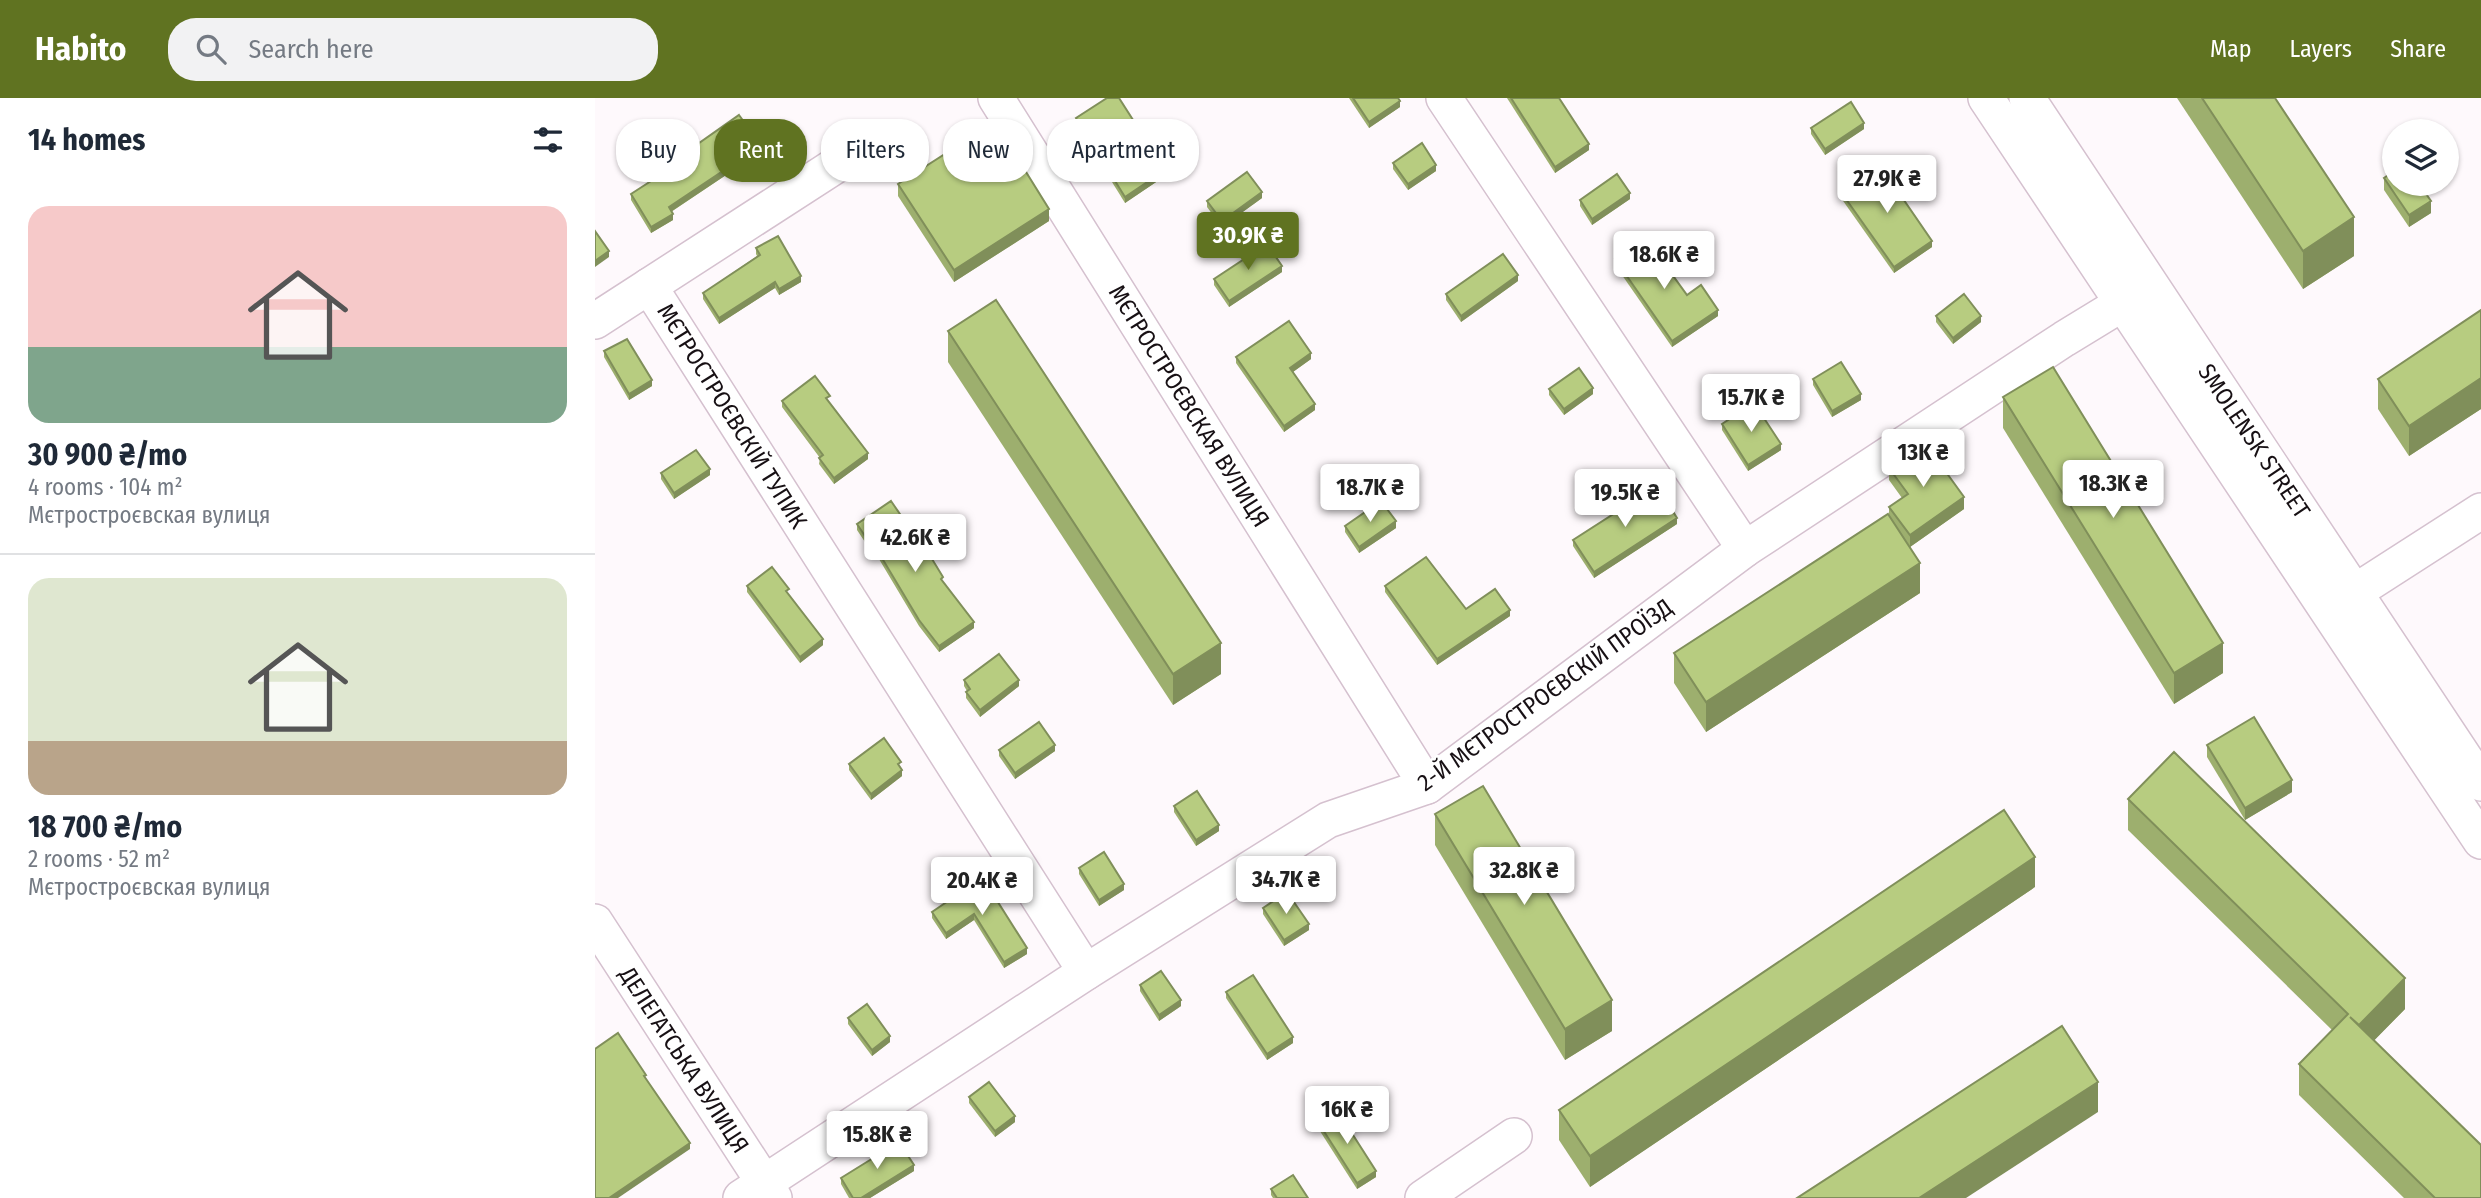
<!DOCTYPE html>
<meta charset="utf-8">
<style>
body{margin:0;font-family:"Fira Sans Condensed",sans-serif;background:#f2f2f3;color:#1f2937;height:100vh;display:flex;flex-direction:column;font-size:26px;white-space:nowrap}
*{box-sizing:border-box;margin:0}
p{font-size:23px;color:#747a83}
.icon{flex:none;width:38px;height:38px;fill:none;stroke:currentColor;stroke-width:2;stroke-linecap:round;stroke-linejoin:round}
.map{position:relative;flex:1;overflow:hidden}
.panel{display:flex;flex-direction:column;background:#fff;width:595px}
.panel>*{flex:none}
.guide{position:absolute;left:21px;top:21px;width:665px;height:63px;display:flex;gap:14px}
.controls{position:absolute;left:1787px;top:21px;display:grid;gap:14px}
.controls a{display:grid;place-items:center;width:77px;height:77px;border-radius:50%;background:#fff;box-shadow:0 2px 5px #0004;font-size:35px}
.price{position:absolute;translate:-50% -60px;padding:0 16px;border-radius:7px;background:#fff;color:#222;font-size:23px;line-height:46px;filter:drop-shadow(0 2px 4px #0008)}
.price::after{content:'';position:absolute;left:50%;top:42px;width:21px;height:16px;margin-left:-10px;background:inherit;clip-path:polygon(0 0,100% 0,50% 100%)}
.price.current{background:#607321;color:#fff}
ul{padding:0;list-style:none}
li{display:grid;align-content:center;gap:14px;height:371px;padding:0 28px}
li+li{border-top:2px solid #e0e1e3}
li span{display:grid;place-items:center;height:217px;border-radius:21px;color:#555}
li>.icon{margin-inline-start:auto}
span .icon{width:126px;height:126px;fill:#fffc;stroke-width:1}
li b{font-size:30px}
h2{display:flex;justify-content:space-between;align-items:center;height:84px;padding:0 28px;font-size:30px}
.tag{padding:0 24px;border-radius:28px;background:#fff;box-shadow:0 2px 5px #0004;font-size:24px;line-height:63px}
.tag.current{background:#607321;color:#fff}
header{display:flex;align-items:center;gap:42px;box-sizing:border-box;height:98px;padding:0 35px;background:#607321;color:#fff}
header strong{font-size:33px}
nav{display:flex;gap:38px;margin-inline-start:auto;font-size:24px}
.search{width:490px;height:63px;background:#f2f2f3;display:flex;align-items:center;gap:18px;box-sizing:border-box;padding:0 24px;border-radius:28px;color:#747a83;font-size:26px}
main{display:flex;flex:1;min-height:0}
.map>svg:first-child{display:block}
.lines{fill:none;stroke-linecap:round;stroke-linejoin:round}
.minor-casing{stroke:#d5c1cf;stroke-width:38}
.minor{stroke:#fff;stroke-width:35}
.wall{fill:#9daf6e}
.shaded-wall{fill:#808f5a}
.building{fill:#b7cc80;stroke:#808f5a;stroke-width:2}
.labels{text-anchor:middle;stroke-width:5;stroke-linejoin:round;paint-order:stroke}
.street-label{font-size:24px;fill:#171014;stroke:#fff}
</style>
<header>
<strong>Habito</strong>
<div class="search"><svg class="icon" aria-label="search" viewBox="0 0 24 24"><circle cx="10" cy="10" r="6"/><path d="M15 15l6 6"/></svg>Search here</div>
<nav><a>Map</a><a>Layers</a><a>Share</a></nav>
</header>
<main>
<section class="panel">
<h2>14 homes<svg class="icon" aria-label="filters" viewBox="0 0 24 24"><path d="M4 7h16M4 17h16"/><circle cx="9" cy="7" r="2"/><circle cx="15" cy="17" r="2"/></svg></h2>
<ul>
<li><span style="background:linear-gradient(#f6c9c9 65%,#7fa58c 0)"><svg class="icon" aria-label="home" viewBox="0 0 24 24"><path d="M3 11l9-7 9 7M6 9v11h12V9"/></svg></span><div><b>30 900 ₴/mo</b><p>4 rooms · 104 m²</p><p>Мєтростроєвская вулиця</p></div></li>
<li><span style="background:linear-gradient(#dfe7d0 75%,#b9a48a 0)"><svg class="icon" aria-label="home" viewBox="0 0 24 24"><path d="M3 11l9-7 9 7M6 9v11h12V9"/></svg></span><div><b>18 700 ₴/mo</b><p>2 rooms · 52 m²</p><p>Мєтростроєвская вулиця</p></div></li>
</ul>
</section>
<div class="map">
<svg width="1886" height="1100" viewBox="0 0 1886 1100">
<rect width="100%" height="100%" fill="#fef9fc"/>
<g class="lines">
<defs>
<g id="minor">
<path d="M401,0L832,688"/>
<path d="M849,0L1150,451"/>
<path d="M1391,0L1886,743"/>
<path d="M1432,0L1886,685"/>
<path d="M54,188L491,874"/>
<path d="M0,223L249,62"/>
<path d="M1760,494L1886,413"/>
<path d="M0,824L179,1100"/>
<path d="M146,1100L491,874L733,722L832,688L1150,451L1469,241L1528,205"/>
<path d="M828,1100L919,1038"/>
</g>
</defs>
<use href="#minor" class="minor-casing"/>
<use href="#minor" class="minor"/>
</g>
<g class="wall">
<path d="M754,0H803L805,9L774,30Z"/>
<path d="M912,0H964L994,52L960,75Z"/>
<path d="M1582,0H1680L1759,158L1708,191Z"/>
<path d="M481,20L570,78L530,105L481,26Z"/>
<path d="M1216,30L1269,31L1230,57L1216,36Z"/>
<path d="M90,55L170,59L147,75L143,69L76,114L78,122L56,135L36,102V96L91,61Z"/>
<path d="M798,65L841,73L813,92L798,71Z"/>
<path d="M1789,80L1836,115L1814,129L1789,92Z"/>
<path d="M303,86L454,123L359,184L303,98Z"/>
<path d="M1246,94L1305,96L1337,149L1299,175L1246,100Z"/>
<path d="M667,100L627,129L612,109V103Z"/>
<path d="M1035,101L997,127L985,108V102Z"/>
<path d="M161,150L206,184L184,197L180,190L124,226L108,201V195L162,158L161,156Z"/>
<path d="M1020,161L1092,197L1123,218L1077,249L1020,167Z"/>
<path d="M687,174L634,209L619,187V181Z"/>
<path d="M923,183L866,224L851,202V196Z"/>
<path d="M1886,212V311L1814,358L1783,311V281Z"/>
<path d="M1341,218L1386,224L1358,246L1341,224Z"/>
<path d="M353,233L626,576L578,607L353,264Z"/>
<path d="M9,253L57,288L34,302L9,259Z"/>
<path d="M641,259L716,261L698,274L720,312L689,334L641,265Z"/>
<path d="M1218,281L1266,302L1237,319L1218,287Z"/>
<path d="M954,291L998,296L969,317L954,297Z"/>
<path d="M1408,299L1628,575L1579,606L1408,330Z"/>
<path d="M187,303L235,304H234L273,361L239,386L224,366L225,360L187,309Z"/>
<path d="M1127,326L1186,352L1153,373L1127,332Z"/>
<path d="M1294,370L1369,411L1315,449L1325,495L1111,634L1079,585V555L1294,418V409L1307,400L1294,382Z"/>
<path d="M66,375L115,377L79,401L66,381Z"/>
<path d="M262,426L348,484L379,530L344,554L324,528L278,451L276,453L262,432Z"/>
<path d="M1082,426L999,480L978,448V442Z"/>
<path d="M750,428L801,430L764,455L750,434Z"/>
<path d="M152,488L194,497L228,547L205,565L152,494Z"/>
<path d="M790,488L871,511L915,518L842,567L790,494Z"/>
<path d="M369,582L424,588L385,619L371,600V594L372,593L369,588Z"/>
<path d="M1612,647L1697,694L1650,722L1612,659Z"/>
<path d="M404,652L460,653L420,681L404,658Z"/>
<path d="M254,666L306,670L307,678L276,702L254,672Z"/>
<path d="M1533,701L1810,911L1779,942L1886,1100H1809L1704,997V966L1737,932L1533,732Z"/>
<path d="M579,708L624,733L601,748L579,714Z"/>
<path d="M840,716L1017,933L970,962L840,747Z"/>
<path d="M484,770L529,792L504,808L484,776Z"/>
<path d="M1440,789L995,1089L964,1042V1012Z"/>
<path d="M404,805L432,856L409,870L379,822L351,841L337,820V814Z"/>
<path d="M668,810L714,832L689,848L668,816Z"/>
<path d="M545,887L586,908L564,923L545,893Z"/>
<path d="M631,894L698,945L672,962L631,900Z"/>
<path d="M253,920L295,944L277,958L253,926Z"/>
<path d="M374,999L420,1024L400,1039L374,1005Z"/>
<path d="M723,1024L781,1079L762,1091L723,1030Z"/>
<path d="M319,1073L275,1100H254L246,1086V1080Z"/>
<path d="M676,1091L713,1100H678L676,1097Z"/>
</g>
<g class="shaded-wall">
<path d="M805,3V9L774,30V24Z"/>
<path d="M1269,25V31L1230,57V51Z"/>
<path d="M994,46V52L960,75V69Z"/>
<path d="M170,53V59L147,75V69Z"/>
<path d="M143,63V69L74,115V109Z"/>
<path d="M841,67V73L813,92V86Z"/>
<path d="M570,72V78L530,105V99Z"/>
<path d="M667,94V100L627,129V123Z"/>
<path d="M1035,95V101L997,127V121Z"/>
<path d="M1836,103V115L1814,129V117Z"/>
<path d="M454,111V123L359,184V172Z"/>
<path d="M78,116V122L56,135V129Z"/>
<path d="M1759,119V158L1708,191V153Z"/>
<path d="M1337,143V149L1299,175V169Z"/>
<path d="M14,153V159L0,169V163Z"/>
<path d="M687,168V174L634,209V203Z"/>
<path d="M923,177V183L866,224V218Z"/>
<path d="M206,178V184L184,197V191Z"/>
<path d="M180,184V190L124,226V220Z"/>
<path d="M1123,212V218L1077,249V243Z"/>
<path d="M1386,218V224L1358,246V240Z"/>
<path d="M716,255V261L695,276V270Z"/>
<path d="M1886,280V311L1814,358V328Z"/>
<path d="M57,282V288L34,302V296Z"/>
<path d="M998,290V296L969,317V311Z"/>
<path d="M1266,296V302L1237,319V313Z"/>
<path d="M720,306V312L689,334V328Z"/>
<path d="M1186,346V352L1153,373V367Z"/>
<path d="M273,355V361L239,386V380Z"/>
<path d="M115,371V377L79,401V395Z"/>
<path d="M1369,399V411L1315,449V437Z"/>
<path d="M1082,420V426L999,480V474Z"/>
<path d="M801,423V430L764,455V449Z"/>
<path d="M1325,465V495L1111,634V604Z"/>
<path d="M915,512V518L842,567V561Z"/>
<path d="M379,524V530L344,554V548Z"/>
<path d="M228,541V547L205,565V559Z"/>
<path d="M626,545V576L578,607V576Z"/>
<path d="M1628,545V575L1579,606V575Z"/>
<path d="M424,582V588L385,619V612Z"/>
<path d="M460,647V653L420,681V675Z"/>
<path d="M307,672V678L276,702V696Z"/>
<path d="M1697,682V694L1650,722V710Z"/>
<path d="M624,727V733L601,748V742Z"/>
<path d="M1440,759V789L995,1089V1058Z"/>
<path d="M529,786V792L504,808V802Z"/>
<path d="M379,816V822L351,841V835Z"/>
<path d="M714,826V832L689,848V842Z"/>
<path d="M432,850V856L409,870V864Z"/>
<path d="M1810,880V911L1764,958V927Z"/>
<path d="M586,902V908L564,923V917Z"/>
<path d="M1017,902V933L970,962V931Z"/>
<path d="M295,938V944L277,958V952Z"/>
<path d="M698,939V945L672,962V956Z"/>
<path d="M1503,984V1014L1371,1100H1324Z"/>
<path d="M420,1018V1024L400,1039V1033Z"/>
<path d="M95,1045V1051L23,1100H14Z"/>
<path d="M319,1067V1073L275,1100H266Z"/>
<path d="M781,1073V1079L762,1091V1085Z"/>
</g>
<g class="building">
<path d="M512,0H524L570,72L530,99L481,20Z"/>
<path d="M758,0H803L805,3L774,24Z"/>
<path d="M916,0H964L994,46L960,69Z"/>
<path d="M1607,0H1680L1759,119L1708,153Z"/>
<path d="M1256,4L1269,25L1230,51L1216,30Z"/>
<path d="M144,17L170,53L147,69L143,63L74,109L78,116L56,129L36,96L93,59L90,55Z"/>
<path d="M400,24L454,111L359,172L303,86Z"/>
<path d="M827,45L841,67L813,86L798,65Z"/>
<path d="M1289,65L1305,90L1302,92L1337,143L1299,169L1246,94Z"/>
<path d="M1799,73V86H1824L1836,103L1814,117L1789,80Z"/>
<path d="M652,74L667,94L627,123L612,103Z"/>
<path d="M1022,76L1035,95L997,121L985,102Z"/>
<path d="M0,133L14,153L0,163Z"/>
<path d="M183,138L206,178L184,191L180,184L124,220L108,195L165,157L161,150Z"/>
<path d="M1050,139L1092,197L1106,187L1123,212L1077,243L1020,161Z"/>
<path d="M672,146L687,168L634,203L619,181Z"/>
<path d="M908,156L923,177L866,218L851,196Z"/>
<path d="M1369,196L1386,218L1358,240L1341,218Z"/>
<path d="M401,202L626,545L578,576L353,233Z"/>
<path d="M1886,212V280L1814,328L1783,281Z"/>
<path d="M694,223L716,255L695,270L720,306L689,328L641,259Z"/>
<path d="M32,241L57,282L34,296L9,253Z"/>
<path d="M1246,264L1266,296L1237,313L1218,281Z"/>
<path d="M1458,269L1628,545L1579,575L1408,299Z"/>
<path d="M984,270L998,290L969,311L954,291Z"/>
<path d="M220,278L235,298L231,300L273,355L239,380L224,360L228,357L187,303Z"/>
<path d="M1159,305L1186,346L1153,367L1127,326Z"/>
<path d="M1330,345L1369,399L1315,437L1294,409L1313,396L1294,370Z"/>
<path d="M101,352L115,371L79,395L66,375Z"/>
<path d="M1062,388L1082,420L999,474L978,442Z"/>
<path d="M296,403L333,457L334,456L348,479L346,481L379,524L344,548L324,522L278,445L276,447L262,426Z"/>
<path d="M786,403L801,423L764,449L750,428Z"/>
<path d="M1293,416L1325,465L1111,604L1079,555Z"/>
<path d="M831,459L871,511L900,491L915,512L842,561L790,488Z"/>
<path d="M177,469L194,491L191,493L228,541L205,559L152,488Z"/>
<path d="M404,556L424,582L385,612L371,594L375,591L369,582Z"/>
<path d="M1659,619L1697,682L1650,710L1612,647Z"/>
<path d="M444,624L460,647L420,675L404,652Z"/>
<path d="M289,640L306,664L303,666L307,672L276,696L254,666Z"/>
<path d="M1579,654L1810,880L1764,927L1755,919L1886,1047V1100H1840L1704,966L1753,916L1533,701Z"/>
<path d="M888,688L1017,902L970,931L840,716Z"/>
<path d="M602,693L624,727L601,742L579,708Z"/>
<path d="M1409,712L1440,759L995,1058L964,1012Z"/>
<path d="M509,754L529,786L504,802L484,770Z"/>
<path d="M390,778L404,799L401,801L432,850L409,864L379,816L351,835L337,814Z"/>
<path d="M692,794L714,826L689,842L668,810Z"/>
<path d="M566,873L586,902L564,917L545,887Z"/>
<path d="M658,877L698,939L672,956L631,894Z"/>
<path d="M272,906L295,938L277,952L253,920Z"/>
<path d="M1467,928L1503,984L1324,1100H1202Z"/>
<path d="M23,935L51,977L49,978L95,1045L14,1100H0V951Z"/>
<path d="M394,984L420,1018L400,1033L374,999Z"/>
<path d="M742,1012L781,1073L762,1085L723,1024Z"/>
<path d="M304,1044L319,1067L266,1100H258L246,1080Z"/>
<path d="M698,1077L713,1100H682L676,1091Z"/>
</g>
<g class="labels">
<g class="street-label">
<text transform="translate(594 308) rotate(58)" y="8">МЄТРОСТРОЄВСКАЯ ВУЛИЦЯ</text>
<text transform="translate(137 318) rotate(58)" y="8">МЄТРОСТРОЄВСКІЙ ТУПИК</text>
<text transform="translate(1659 343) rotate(56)" y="8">SMOLENSK STREET</text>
<text transform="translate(950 597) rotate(-36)" y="8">2-Й МЄТРОСТРОЄВСКІЙ ПРОЇЗД</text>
<text transform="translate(89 962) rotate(57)" y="8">ДЕЛЕГАТСЬКА ВУЛИЦЯ</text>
</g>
</g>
</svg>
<div class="controls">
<a><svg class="icon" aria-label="layers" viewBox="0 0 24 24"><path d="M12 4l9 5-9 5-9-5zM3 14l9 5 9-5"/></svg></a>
</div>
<b class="price" style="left:1292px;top:117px">27.9K ₴</b>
<b class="price current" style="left:653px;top:174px">30.9K ₴</b>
<b class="price" style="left:1069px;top:193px">18.6K ₴</b>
<b class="price" style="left:1156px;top:336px">15.7K ₴</b>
<b class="price" style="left:1328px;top:391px">13K ₴</b>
<b class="price" style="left:1518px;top:422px">18.3K ₴</b>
<b class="price" style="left:775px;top:426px">18.7K ₴</b>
<b class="price" style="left:1030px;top:431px">19.5K ₴</b>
<b class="price" style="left:320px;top:476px">42.6K ₴</b>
<b class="price" style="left:929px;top:809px">32.8K ₴</b>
<b class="price" style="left:691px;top:818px">34.7K ₴</b>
<b class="price" style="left:387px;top:819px">20.4K ₴</b>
<b class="price" style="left:752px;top:1048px">16K ₴</b>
<b class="price" style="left:282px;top:1073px">15.8K ₴</b>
<div class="guide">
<a class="tag">Buy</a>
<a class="tag current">Rent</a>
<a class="tag">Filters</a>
<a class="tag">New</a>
<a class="tag">Apartment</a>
</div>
</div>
</main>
